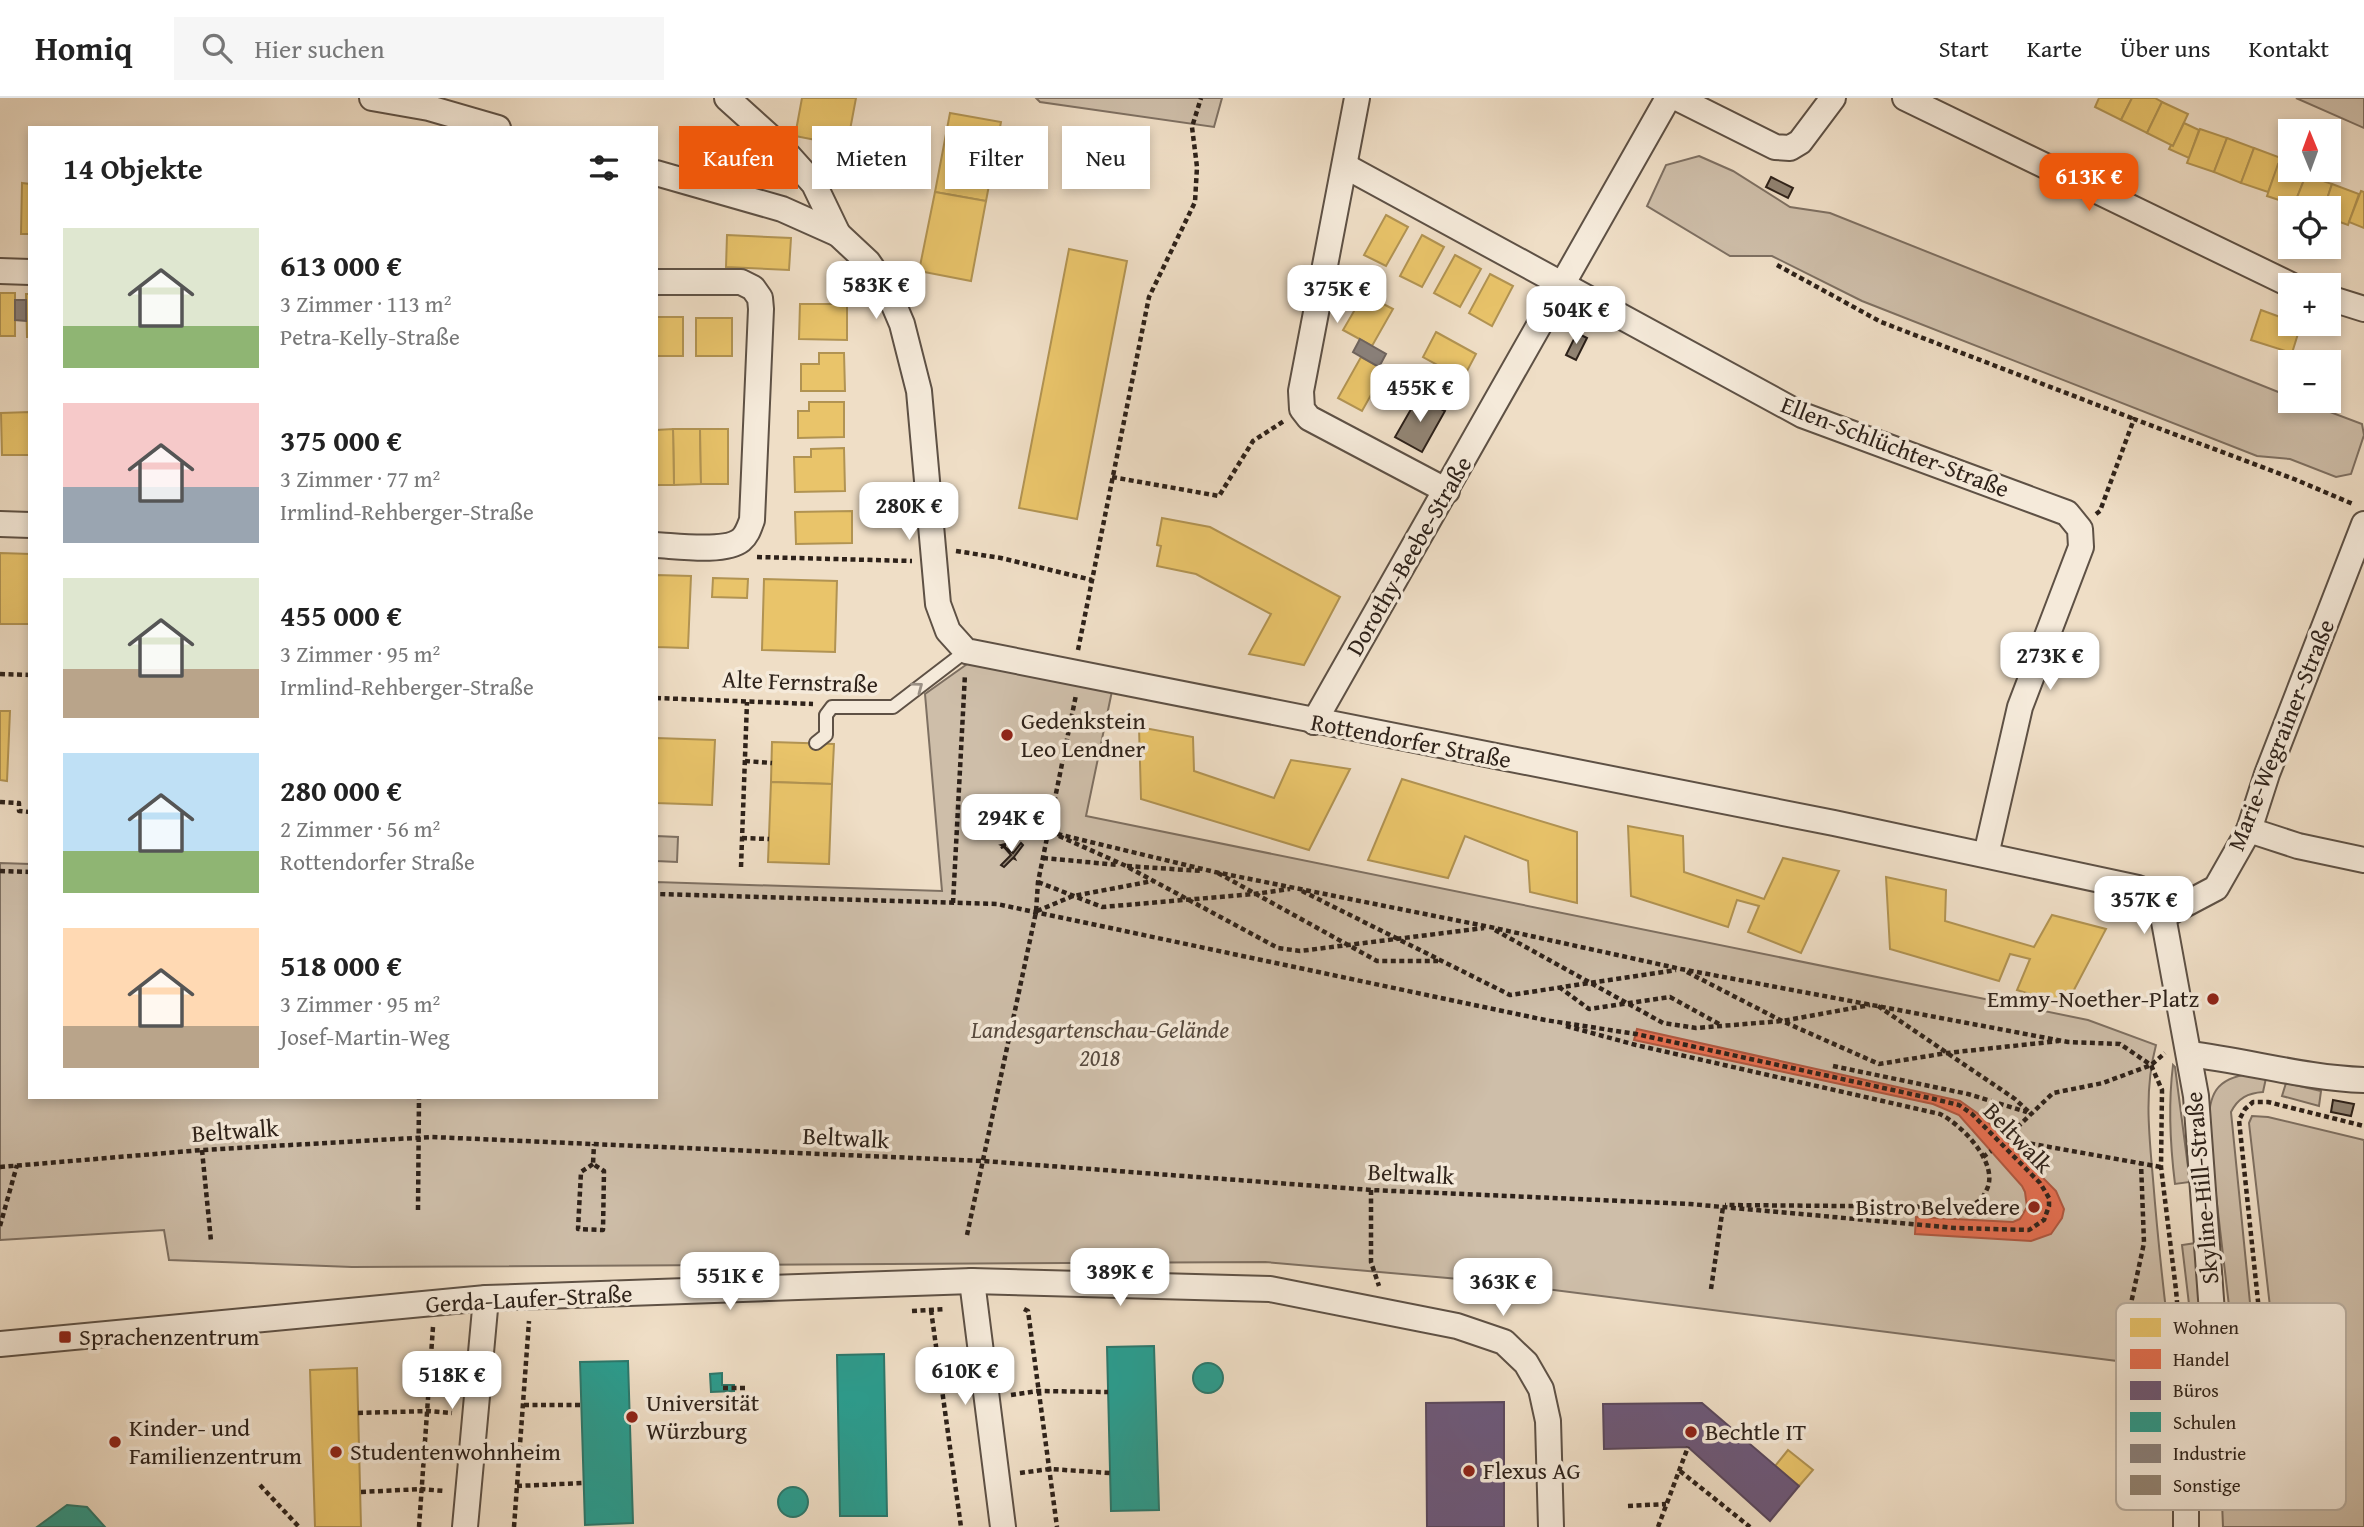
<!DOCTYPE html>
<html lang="de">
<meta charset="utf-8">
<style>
body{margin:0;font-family:"Gentium Book Plus",serif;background:#f6f6f6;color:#222;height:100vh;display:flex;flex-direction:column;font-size:26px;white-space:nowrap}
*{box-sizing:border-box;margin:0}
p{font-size:23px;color:#767676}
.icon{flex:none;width:38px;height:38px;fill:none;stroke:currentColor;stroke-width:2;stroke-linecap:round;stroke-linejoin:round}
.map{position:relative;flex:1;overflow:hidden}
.side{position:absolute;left:28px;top:28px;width:630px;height:973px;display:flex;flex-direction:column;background:#fff;border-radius:0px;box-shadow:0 4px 10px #0003}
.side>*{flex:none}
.guide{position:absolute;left:679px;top:28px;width:665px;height:63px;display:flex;gap:14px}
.needle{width:46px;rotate:359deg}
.fabs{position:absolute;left:2278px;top:21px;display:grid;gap:14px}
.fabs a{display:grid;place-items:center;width:63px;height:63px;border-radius:0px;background:#fff;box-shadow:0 4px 10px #0003;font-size:35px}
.price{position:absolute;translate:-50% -60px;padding:0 16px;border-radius:14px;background:#fff;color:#222;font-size:23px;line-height:46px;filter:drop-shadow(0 2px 4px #0008)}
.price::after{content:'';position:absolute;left:50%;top:42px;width:21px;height:16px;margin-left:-10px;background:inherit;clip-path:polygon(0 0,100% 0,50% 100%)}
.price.active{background:#ea580c;color:#fff}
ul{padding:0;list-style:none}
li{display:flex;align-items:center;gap:21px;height:175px;padding:0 35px}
li span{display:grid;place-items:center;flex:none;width:196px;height:140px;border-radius:0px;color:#555}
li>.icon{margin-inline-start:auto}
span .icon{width:84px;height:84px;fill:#fffc;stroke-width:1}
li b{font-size:30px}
h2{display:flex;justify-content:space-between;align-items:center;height:84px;padding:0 35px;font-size:30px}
.chip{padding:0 24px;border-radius:0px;background:#fff;box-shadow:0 4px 10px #0003;font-size:24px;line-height:63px}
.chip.active{background:#ea580c;color:#fff}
header{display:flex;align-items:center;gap:42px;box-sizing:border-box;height:98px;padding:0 35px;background:#fff;border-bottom:2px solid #e0e0e0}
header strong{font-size:33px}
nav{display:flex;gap:38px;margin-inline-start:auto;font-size:24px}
.search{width:490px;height:63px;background:#f6f6f6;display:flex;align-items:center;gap:18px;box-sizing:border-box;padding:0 24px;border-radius:0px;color:#767676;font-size:26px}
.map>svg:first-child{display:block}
.green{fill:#cebea9;stroke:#7e7062;stroke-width:2}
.homes{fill:#e9c46a;stroke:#b19352;stroke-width:2}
.shops{fill:#e76f51;stroke:#b05840;stroke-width:2}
.offices{fill:#6d597a;stroke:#5a485d;stroke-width:2}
.schools{fill:#2a9d8f;stroke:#2b786c;stroke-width:2}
.industry{fill:#8a817c;stroke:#6e645f;stroke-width:2}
.building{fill:#928473;stroke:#2e221a;stroke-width:2}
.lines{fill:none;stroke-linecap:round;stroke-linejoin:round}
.service-casing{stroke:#5e5145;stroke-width:16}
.minor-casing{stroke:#5e5145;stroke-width:28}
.path{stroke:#2e221a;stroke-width:4.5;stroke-dasharray:5 3.5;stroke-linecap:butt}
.service{stroke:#f5eada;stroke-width:12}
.minor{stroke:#f5eada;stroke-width:24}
.oneway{stroke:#9b9084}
.poi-dot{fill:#8f2418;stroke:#f5eada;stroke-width:2.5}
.labels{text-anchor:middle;stroke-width:7;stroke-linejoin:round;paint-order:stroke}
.street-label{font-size:24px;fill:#2e221a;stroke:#f5eada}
.poi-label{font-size:24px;fill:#2e221a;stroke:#f5eada;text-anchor:start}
.park-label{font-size:24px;font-style:italic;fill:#56493e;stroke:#f5eada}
.key{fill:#f5eada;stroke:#b9aea0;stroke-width:2}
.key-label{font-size:19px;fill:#2e221a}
</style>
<header>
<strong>Homiq</strong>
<div class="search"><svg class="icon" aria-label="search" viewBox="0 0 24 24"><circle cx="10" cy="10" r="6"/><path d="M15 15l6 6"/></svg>Hier suchen</div>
<nav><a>Start</a><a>Karte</a><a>Über uns</a><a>Kontakt</a></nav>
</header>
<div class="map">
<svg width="2364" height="1429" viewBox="0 0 2364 1429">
<rect width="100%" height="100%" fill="#efdec6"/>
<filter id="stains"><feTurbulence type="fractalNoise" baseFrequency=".00286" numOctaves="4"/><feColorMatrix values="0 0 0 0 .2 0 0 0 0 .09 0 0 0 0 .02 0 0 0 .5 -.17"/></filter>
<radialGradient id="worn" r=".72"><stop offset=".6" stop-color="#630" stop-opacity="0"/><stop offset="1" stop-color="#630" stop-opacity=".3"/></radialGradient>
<g class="green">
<path d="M1036,0H1222L1214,29L1040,4Z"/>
<path d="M2296,0H2364V30Z"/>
<path d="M1699,58L1733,73L1790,109L1830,115L2291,299V303H2301L2362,326L2364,337L2351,376L2336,379L2290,361L2257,358L1862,203L1772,158H1730L1647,108L1666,67Z"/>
<path d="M970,564L1112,593L1086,718L2088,922L2156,947C2144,992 2149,1036 2153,1081C2158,1145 2165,1207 2173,1270L1482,1183L1265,1164L352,1169L169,1162L164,1132L0,1142V765L30,766V999H656V784L942,793L925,596Z"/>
<path d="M656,738L678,739L677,764L656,763Z"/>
<path d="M2173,967L2175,969L2190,1084L2175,1086C2170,1046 2168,1007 2173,967Z"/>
<path d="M2250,976L2266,980L2263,994C2248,995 2238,1000 2231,1014L2253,1235L2246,1271L2242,1281L2232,1278L2233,1242L2208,1029C2209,997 2215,980 2250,976Z"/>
<path d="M2286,985L2321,993L2319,1008L2282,998Z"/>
<path d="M2252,1018L2268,1019L2364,1042V1429H2223L2221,1378L2263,1281L2273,1235L2249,1025Z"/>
<path d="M2196,1145L2204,1245L2200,1263L2195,1257L2182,1147Z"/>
</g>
<g class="homes">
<path d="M802,0H856L847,48L795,38Z"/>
<path d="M2099,0H2132L2121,22L2095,9Z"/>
<path d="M2132,0H2155L2162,4L2147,35L2121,22Z"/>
<path d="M2162,4L2188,16L2173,48L2147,35Z"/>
<path d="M950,15L1001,24L986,103L935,94Z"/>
<path d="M2184,25L2199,32L2189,60L2169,51L2171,47L2173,48Z"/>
<path d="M2200,31L2227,40L2214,74L2187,65Z"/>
<path d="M2227,40L2254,50L2241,85L2214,74Z"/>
<path d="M2254,50L2281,60L2268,94L2241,85Z"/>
<path d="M2278,66L2306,77L2294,107L2267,98Z"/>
<path d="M2306,77L2332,86L2324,110H2302L2294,107Z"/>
<path d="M22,85L30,86V136H21Z"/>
<path d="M2332,86L2359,96L2348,127L2329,120V110H2324Z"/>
<path d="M2361,93L2364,94V130L2349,124Z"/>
<path d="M935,94L986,103L971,183L919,173Z"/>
<path d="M1386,117L1408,129L1386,168L1364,157Z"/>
<path d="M727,137L791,140L789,172L726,169Z"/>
<path d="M1422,137L1444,149L1422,189L1400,178Z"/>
<path d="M1069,151L1127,163L1077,421L1019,410Z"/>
<path d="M1455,157L1481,171L1460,209L1434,195Z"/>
<path d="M1490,176L1513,188L1492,228L1469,215Z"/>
<rect x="0" y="195" width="15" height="43"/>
<path d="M26,196H30V239H27Z"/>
<path d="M1364,196L1393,211L1372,248L1343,232Z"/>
<path d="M800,206H847V242L799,241Z"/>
<path d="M2261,212L2291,223V226H2301L2292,255L2251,242Z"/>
<rect x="656" y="219" width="27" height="39"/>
<rect x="696" y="220" width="36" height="38"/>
<path d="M1436,234L1476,256L1456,294L1432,281L1439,268L1423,259Z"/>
<path d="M819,255H844L845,293H801V266H819Z"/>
<path d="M1361,259L1385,272L1362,313L1338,300Z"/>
<path d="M809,304H844V339L798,340V313H809Z"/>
<path d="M30,314V357H2L1,315Z"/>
<path d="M673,331H700L701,386L674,387Z"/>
<path d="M673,331L674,387H656V332Z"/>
<path d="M700,331H728V386H701Z"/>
<path d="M844,350L845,393L795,394L794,359H811V351Z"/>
<path d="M852,413V445L796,446L795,414Z"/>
<path d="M1162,420L1210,429L1340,499L1304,567L1249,556L1271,516L1196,476L1157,468L1161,448L1157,447Z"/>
<path d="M0,455L30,456V526H0Z"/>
<path d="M656,477L691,478L688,550L656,549Z"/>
<path d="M713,480L748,481L747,500L712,499Z"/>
<path d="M764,481L837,483L835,554L762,552Z"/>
<path d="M0,613H10L7,683L0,682Z"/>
<path d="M1139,629L1193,639L1194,673L1274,700L1291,662L1350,671L1309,752L1141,701Z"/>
<path d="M656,640L715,642L712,707L656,705Z"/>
<path d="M772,644L834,646L832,686L771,684Z"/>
<path d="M1402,681L1577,734V805L1530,794L1528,763L1465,738L1448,780L1368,762Z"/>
<path d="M771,684L832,686L829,766L768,764Z"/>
<path d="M1628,728L1683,738L1684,774L1764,801L1783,760L1839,773L1801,855L1748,834L1759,808L1737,802L1728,829L1631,798Z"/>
<path d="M1886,779L1946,792L1945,823L2034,849L2052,817L2106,831L2066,907L2017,892L2030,861L2010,856L1999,883L1890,851Z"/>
<path d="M357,1270L361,1429H315L310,1272Z"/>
<path d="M1788,1352L1813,1372L1799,1388L1775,1368Z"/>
</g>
<path class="shops" d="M1637,931L1960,1003L1984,1020L2056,1093L2064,1111L2062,1120L2051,1136L2031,1143L1915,1136L1916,1119L2013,1124L2020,1121L2027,1109L2025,1094L2022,1088L1959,1017L1933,1006L1634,942Z"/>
<g class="offices">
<path d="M1504,1304V1429H1427L1426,1305Z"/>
<path d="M1702,1305L1799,1388L1770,1423L1688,1349L1604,1351L1603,1306Z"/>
</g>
<g class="schools">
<path d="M1154,1248L1159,1412L1111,1413L1107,1249Z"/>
<path d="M884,1256L887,1418H840L837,1257Z"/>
<path d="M628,1263L633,1425L585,1427L580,1264Z"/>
<circle cx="1208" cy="1280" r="15"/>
<path d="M722,1275V1287H734V1293L711,1294L710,1276Z"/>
<circle cx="793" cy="1404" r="15"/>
<path d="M67,1407L87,1409L105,1429H37Z"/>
</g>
<g class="industry">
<path d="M15,202H26V223L15,222Z"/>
<path d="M1360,241L1386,256L1379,269L1353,254Z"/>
</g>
<g class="building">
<path d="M1771,79L1793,90L1788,100L1766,89Z"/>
<path d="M1577,235L1587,240L1576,262L1566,257Z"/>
<path d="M1418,299L1445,313L1422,354L1395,339Z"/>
<path d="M1021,745L1023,747L1014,759L1015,761L1013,760L1004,769L1001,767L1011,757L1004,749L1001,750L1003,748L1001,747L1005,746V749L1013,755Z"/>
<path d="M2333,1002L2354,1006L2351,1018L2331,1014Z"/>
</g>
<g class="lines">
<defs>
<path id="service" d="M816,645L826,637V617L832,609H893L966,553"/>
<g id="minor">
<path d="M372,0L429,10L498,30"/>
<path d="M727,0L779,47L814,86L838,136"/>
<path d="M1357,0L1301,293L1302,311L1309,320L1447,393"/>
<path d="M1677,0L1775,49L1790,50L1800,44L1833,0"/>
<path d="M1905,0L2291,187"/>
<path d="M1345,68L1802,317L2067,415L2080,431L2081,449L2020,609L1986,757"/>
<path d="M656,75L782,111L838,136L868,164L888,193L902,226L919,293L938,506L948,533L966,553L1834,725L2138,790L2163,818L2196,998L2215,1255L2210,1302L2186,1381V1429"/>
<path d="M0,173L30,174"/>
<path d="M656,184H741L753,190L760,200L761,211L752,422C749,430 747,437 741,442C725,455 677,448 656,447"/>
<path d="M2329,200L2364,211"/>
<path d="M0,426L30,427"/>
<path d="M1314,624L1668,0"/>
<path d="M2249,732L2298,748L2364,762"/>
<path d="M2163,818L2216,790L2249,732L2267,676L2364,426"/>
<path d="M2189,956C2248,963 2305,980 2364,982"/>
<path d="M972,1183L1003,1429"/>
<path d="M0,1246L486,1200L972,1183L1270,1191L1457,1228L1504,1244L1526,1265L1541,1291L1548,1323L1551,1429"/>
<path d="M465,1429L486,1200"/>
</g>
</defs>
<use href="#service" class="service-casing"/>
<use href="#minor" class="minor-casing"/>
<g class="path">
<path d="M1777,167L1881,224L2134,321"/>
<path d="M1112,379L1219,398L1253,343L1284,323"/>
<path d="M2096,416L2100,413L2134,321L2294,381L2353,406"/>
<path d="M956,453L1001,460L1092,482"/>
<path d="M757,459L912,463"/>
<path d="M1078,552L1149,199L1195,104L1197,69L1192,29L1201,0"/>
<path d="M0,576L30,577"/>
<path d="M656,600L813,606"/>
<path d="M745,663L772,665"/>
<path d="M0,704L19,705V713L30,714"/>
<path d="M1049,734L1215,774L1490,829L1681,871L2068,944L2120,946L2151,967L2162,992L2161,1069L2176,1192L2182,1261L2189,1269"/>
<path d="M1059,738L1124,767L1278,850L1300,853L1484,830"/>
<path d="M742,740L769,741"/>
<path d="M1043,760L1119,767"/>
<path d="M1127,768L1202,773"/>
<path d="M741,769L747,604"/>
<path d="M0,773L30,774"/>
<path d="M1218,775L1377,863H1438"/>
<path d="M1038,784L1102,809L1254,796L1290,791"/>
<path d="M1302,793L1510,897L1676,872"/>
<path d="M953,805L965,576"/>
<path d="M1037,813L1073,798L1153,783"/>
<path d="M1495,832L1663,925L1696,930L1782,923L1870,907"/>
<path d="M1687,874L1782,923L1879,966L1947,955L2059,943"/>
<path d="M1559,889L1589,911L1670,899L1721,927"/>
<path d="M1878,908L2015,1001L2031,1016"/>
<path d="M1566,928L1636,947L1940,1016C1962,1027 1999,1065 1987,1091C1981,1104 1975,1107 1962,1109L1725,1107"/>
<path d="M1833,968L1968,996L2027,1014"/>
<path d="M2005,1041L2053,995L2103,985L2151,967L2165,955"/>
<path d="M2005,1041L2161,1069"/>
<path d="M202,1052L211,1143"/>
<path d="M1983,1059L1991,1053"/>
<path d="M593,1066L581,1074L578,1131L603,1132L604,1073L593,1066L594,1046"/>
<path d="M0,1069L202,1052L432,1039L983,1063L1371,1092L1690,1106L1955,1130L2029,1132L2044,1122L2049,1108V1100L2040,1085L1972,1016L1959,1007L1934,1001L1636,936L1545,922L997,806L656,796"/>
<path d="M1371,1092V1164L1379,1188"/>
<path d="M418,1112L419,999"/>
<path d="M0,1128L17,1067"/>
<path d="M967,1137L1036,814L1038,784L1076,597"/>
<path d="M1711,1191L1723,1109"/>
<path d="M1024,1211L1028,1213L1057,1429"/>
<path d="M931,1212L961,1429"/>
<path d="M912,1213L945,1211"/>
<path d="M2121,1252L2144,1145L2141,1065"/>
<path d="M723,1290H748"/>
<path d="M1011,1297L1038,1293L1108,1294"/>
<path d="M524,1307H581"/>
<path d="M358,1315L428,1313L452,1315"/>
<path d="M2231,1328C2244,1296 2257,1266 2261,1232L2239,1022L2245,1011L2253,1004H2268L2364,1028"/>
<path d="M1680,1373L1750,1429"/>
<path d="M1020,1375L1050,1371L1110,1375"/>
<path d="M260,1387L299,1429"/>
<path d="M517,1388L584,1385"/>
<path d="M361,1394L421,1391L444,1393"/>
<path d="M1628,1408L1666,1406"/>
<path d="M419,1429L433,1229"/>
<path d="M514,1429L529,1223"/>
<path d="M1658,1429L1688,1349"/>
</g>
<use href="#service" class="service"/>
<use href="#minor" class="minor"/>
</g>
<defs><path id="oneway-chevron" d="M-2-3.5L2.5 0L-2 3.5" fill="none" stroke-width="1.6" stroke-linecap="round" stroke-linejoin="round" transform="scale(1.75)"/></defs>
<use class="oneway" href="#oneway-chevron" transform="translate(918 589) rotate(-37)"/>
<g class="poi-dot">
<circle cx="1007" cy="637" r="7"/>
<circle cx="2213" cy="901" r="7"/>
<circle cx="2034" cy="1109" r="7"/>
<rect x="58" y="1232" width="14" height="14" rx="3.5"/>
<circle cx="632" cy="1319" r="7"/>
<circle cx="1691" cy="1334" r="7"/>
<circle cx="115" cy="1344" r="7"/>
<circle cx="336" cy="1354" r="7"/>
<circle cx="1469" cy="1373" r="7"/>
</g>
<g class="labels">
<g class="street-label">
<text transform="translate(1895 349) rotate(21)" y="8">Ellen-Schlüchter-Straße</text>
<text transform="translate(1409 458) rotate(-60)" y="8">Dorothy-Beebe-Straße</text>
<text transform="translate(800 584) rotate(2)" y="8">Alte Fernstraße</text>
<text transform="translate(2281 637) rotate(-68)" y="8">Marie-Wegrainer-Straße</text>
<text transform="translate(1411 643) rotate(11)" y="8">Rottendorfer Straße</text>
<text transform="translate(235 1033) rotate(-4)" y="8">Beltwalk</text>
<text transform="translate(846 1040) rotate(3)" y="8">Beltwalk</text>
<text transform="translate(2018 1040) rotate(46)" y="8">Beltwalk</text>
<text transform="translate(1411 1076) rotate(3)" y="8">Beltwalk</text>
<text transform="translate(2202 1090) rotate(-95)" y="8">Skyline-Hill-Straße</text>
<text transform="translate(529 1201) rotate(-3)" y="8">Gerda-Laufer-Straße</text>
</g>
<g class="poi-label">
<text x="1021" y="631">Gedenkstein<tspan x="1021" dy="28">Leo Lendner</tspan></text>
<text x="2199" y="909" text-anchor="end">Emmy-Noether-Platz</text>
<text x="2020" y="1117" text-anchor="end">Bistro Belvedere</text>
<text x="79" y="1247">Sprachenzentrum</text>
<text x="646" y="1313">Universität<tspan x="646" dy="28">Würzburg</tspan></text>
<text x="129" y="1338">Kinder- und<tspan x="129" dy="28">Familienzentrum</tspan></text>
<text x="1705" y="1342">Bechtle IT</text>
<text x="350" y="1362">Studentenwohnheim</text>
<text x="1483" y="1381">Flexus AG</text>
</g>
<g class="park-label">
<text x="1100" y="940">Landesgartenschau-Gelände<tspan x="1100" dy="28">2018</tspan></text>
</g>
</g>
<rect x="2116" y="1205" width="230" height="207" rx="10" class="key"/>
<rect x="2130" y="1220" width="31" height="19" fill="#e9c46a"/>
<rect x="2130" y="1251" width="31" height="20" fill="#e76f51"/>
<rect x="2130" y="1283" width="31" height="19" fill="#6d597a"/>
<rect x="2130" y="1314" width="31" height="20" fill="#2a9d8f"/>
<rect x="2130" y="1346" width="31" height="19" fill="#8a817c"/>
<rect x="2130" y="1377" width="31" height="20" fill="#928473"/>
<g class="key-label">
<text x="2173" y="1236">Wohnen</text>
<text x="2173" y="1268">Handel</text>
<text x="2173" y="1299">Büros</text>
<text x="2173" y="1331">Schulen</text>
<text x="2173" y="1362">Industrie</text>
<text x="2173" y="1394">Sonstige</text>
</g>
<rect width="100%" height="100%" filter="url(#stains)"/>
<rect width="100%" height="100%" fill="url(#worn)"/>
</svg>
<div class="fabs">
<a><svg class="needle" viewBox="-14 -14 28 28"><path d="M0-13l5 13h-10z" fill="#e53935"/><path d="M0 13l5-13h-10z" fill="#767676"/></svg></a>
<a><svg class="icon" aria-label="locate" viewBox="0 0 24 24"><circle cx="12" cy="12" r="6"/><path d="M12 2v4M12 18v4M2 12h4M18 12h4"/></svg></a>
<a>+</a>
<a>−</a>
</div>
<b class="price active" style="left:2089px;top:115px">613K €</b>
<b class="price" style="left:876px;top:223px">583K €</b>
<b class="price" style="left:1337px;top:227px">375K €</b>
<b class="price" style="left:1576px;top:248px">504K €</b>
<b class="price" style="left:1420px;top:326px">455K €</b>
<b class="price" style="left:909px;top:444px">280K €</b>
<b class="price" style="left:2050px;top:594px">273K €</b>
<b class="price" style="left:1011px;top:756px">294K €</b>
<b class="price" style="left:2144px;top:838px">357K €</b>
<b class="price" style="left:1120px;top:1210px">389K €</b>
<b class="price" style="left:730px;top:1214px">551K €</b>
<b class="price" style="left:1503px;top:1220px">363K €</b>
<b class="price" style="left:965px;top:1309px">610K €</b>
<b class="price" style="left:452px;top:1313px">518K €</b>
<div class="guide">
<a class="chip active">Kaufen</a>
<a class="chip">Mieten</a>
<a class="chip">Filter</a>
<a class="chip">Neu</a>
</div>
<section class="side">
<h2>14 Objekte<svg class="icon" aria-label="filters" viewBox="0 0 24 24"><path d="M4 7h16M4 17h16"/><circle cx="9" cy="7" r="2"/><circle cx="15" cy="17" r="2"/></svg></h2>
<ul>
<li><span style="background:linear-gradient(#dfe7d0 70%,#8fb573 0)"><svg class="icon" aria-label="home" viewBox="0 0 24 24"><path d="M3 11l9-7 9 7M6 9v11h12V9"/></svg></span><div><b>613 000 €</b><p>3 Zimmer · 113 m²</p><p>Petra-Kelly-Straße</p></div></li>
<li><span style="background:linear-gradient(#f6c9c9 60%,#9aa5b1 0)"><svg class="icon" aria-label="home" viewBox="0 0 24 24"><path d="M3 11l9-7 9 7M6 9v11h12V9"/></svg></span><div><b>375 000 €</b><p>3 Zimmer · 77 m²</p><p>Irmlind-Rehberger-Straße</p></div></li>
<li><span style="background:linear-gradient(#dfe7d0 65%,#b9a48a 0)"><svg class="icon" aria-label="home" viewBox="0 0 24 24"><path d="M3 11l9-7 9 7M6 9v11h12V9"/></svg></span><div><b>455 000 €</b><p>3 Zimmer · 95 m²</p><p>Irmlind-Rehberger-Straße</p></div></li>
<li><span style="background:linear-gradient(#bfe0f5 70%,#8fb573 0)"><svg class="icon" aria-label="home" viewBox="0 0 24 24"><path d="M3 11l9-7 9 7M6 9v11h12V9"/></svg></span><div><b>280 000 €</b><p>2 Zimmer · 56 m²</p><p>Rottendorfer Straße</p></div></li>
<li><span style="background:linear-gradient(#ffd9b3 70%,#b9a48a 0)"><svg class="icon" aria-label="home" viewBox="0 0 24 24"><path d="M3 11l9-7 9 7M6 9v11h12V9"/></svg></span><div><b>518 000 €</b><p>3 Zimmer · 95 m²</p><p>Josef-Martin-Weg</p></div></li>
</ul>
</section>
</div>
